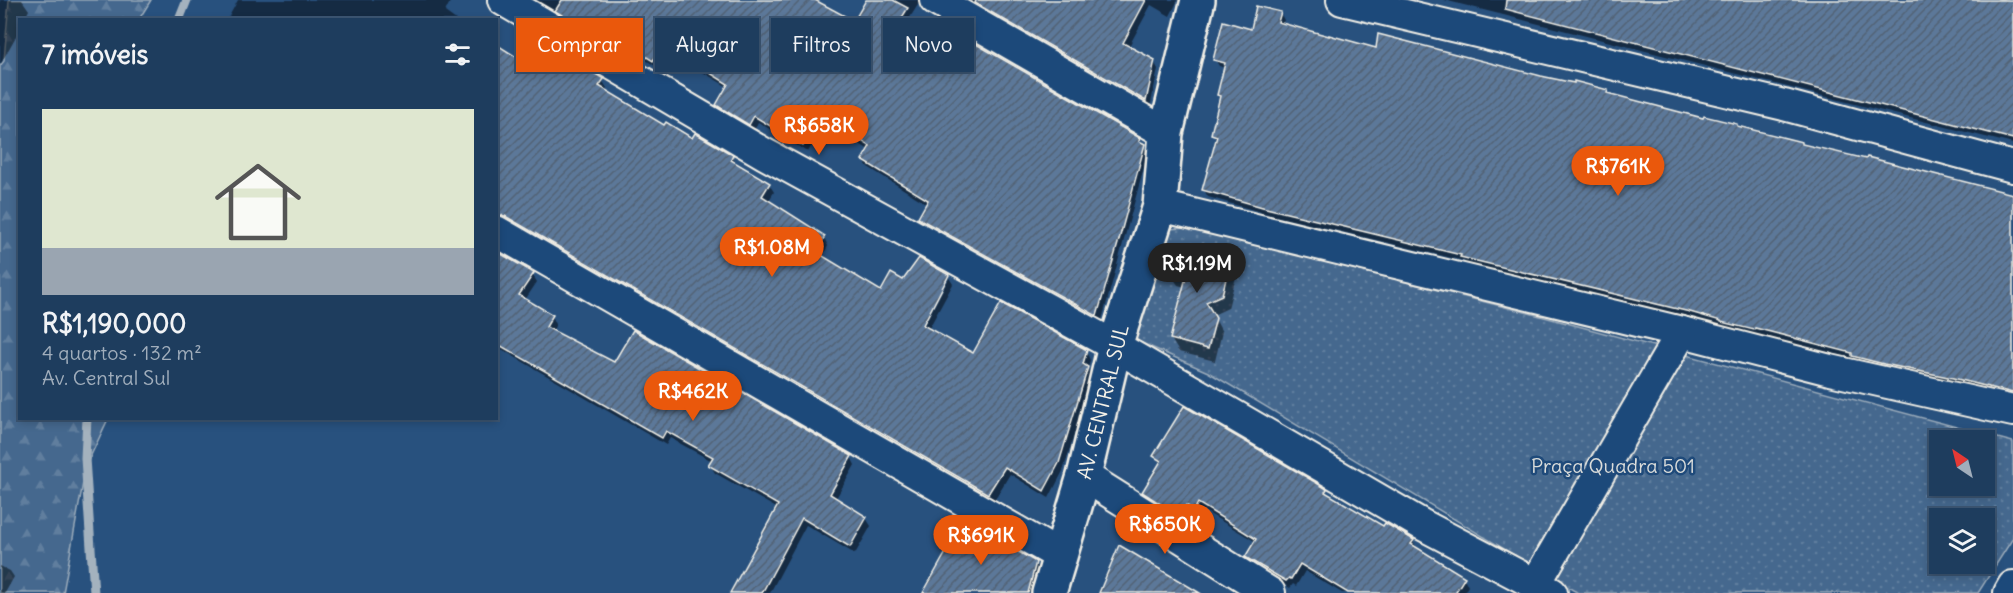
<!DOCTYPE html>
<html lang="pt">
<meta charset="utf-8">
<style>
body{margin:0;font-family:Delius,sans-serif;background:#2b4867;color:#f1f3f6;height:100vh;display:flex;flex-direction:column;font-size:22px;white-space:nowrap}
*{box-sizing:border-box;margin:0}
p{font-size:20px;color:#a1aebc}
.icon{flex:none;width:33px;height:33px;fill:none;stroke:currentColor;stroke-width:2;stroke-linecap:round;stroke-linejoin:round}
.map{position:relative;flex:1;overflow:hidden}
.side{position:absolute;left:18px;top:18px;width:480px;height:402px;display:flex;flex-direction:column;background:#1e3d5e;border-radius:0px;box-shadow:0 3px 9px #0003,0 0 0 2px #3c5673}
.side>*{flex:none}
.top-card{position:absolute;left:516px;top:18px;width:570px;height:54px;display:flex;gap:12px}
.needle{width:39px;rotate:325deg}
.fabs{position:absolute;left:1929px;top:430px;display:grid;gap:12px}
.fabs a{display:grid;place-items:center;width:66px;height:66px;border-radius:0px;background:#1e3d5e;box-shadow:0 3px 9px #0003,0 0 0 2px #3c5673;font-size:30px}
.price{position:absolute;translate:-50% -51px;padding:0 14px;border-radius:21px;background:#ea580c;color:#fff;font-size:20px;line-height:39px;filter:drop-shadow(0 2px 3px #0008)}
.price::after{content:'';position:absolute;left:50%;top:36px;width:18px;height:14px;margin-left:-9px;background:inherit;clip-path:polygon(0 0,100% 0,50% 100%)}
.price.on{background:#222;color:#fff}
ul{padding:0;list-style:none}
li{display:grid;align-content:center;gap:12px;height:318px;padding:0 24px}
li span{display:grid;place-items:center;height:186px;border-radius:0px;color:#555}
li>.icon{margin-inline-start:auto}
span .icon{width:108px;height:108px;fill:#fffc;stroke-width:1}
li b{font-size:26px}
h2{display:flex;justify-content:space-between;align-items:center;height:72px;padding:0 24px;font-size:26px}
.chip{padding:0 21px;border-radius:0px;background:#1e3d5e;box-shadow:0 3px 9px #0003,0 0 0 2px #3c5673;font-size:21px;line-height:54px}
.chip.on{background:#ea580c;color:#fff}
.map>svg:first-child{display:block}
.forest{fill:url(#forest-firs);stroke:#9cacbb;stroke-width:1.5}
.park{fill:url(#park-dots);stroke:#9cacbb;stroke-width:1.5;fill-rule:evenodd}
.shadow{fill:#0007;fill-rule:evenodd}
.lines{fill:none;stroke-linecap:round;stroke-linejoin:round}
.stream{stroke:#a4b2be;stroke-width:9}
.building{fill:url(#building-hatch);stroke:#f4f1e8;stroke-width:1.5}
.street-casing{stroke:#f4f1e8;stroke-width:34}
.secondary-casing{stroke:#f4f1e8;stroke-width:38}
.street{stroke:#1f4a7a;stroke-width:30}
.secondary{stroke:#1f4a7a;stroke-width:33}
.labels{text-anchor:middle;stroke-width:5;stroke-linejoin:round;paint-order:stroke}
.street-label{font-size:20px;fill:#f4f1e8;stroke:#1f4a7a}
.park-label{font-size:20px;fill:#dadcda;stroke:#1f4a7a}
</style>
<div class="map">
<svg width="2013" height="593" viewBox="0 0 2013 593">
<defs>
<pattern id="forest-firs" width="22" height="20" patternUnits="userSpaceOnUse" patternTransform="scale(1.5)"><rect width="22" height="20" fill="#45688e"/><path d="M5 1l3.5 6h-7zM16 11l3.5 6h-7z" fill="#607e9e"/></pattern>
<pattern id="park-dots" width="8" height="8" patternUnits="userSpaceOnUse" patternTransform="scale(1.5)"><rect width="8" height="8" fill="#45688e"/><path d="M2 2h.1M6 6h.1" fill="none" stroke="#607e9e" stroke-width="1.8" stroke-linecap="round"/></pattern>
<pattern id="building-hatch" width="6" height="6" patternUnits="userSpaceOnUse" patternTransform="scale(1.5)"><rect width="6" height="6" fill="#5b7899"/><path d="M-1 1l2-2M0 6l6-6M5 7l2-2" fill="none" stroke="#536274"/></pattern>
</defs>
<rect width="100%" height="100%" fill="#28517e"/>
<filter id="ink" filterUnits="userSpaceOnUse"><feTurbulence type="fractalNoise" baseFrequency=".0167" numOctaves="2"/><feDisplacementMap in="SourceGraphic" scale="12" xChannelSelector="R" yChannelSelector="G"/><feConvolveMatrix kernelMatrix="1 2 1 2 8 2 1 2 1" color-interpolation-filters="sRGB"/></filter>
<g filter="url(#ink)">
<path class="forest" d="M9,0H151L141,16V19L20,20V418L108,419L86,466L63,593H0V66L4,61Z"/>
<path class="park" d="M1190,228L1529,313L2013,442V538L1978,593H1578L1208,372L1135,340L1163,229ZM1940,441H1984V486H1940ZM1940,519H1984V564H1940Z"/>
<g class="shadow">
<path d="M0,0H22L29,10L24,20H20V29L0,65Z"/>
<path d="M238,0H449L450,2L445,12L456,20H227Z"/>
<path d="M530,0H812L855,23L868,0H921L904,27L947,54L1139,139L1148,153L1101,323L924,226L919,218L927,204L868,167L863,160L869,150L825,122L808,152L758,122L754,131L722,113L717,105L728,87L667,51L657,67L633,52L629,58Z"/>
<path d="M963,0H1178L1170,16L1151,5L1128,48L1154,62L1158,69L1150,108Z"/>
<path d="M1444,0H2013V144Z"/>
<path d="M1280,13L1284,20L1282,25L1377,50L1541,78L1607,91L1608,94L1802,145L2013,196V398L1857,362L1856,359L1758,335V336L1727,329L1695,318L1466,264L1464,261L1271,215L1208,197L1204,190L1217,141L1213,133L1221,100L1218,95L1225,68L1219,66L1215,59L1252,30Z"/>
<path d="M496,46L525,64L602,80L607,88L605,91L665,128L732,156L737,165L769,184L774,192L768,202L824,238L828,246L822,257L881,293L903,282L948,276L953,284L928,330L974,355L1086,351L1090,360L1088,369L1092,377L1063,471L1049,498L1010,474L993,502L496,223ZM946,278H949L920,332L918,330Z"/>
<path d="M496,253L532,274L537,282L525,300L552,316L556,324L552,332L615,364L851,457L855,465L835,500L866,518L871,526L855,554L806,525L770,593H732L778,509L715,473L710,465L712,461L670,438L666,445L496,346Z"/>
<path d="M1230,261L1237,273L1228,308L1213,315L1222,332L1215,361L1179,352L1171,339L1185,287L1178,285L1170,273Z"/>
<path d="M1185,408L1326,490L1329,496L1383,529L1413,541L1417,548L1464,578L1468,586L1464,593H1342L1305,571L1296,586L1293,584L1290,588L1251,564L1247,557L1256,542L1203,510L1199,516L1190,512L1184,522L1148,500L1144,492L1161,464L1155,456Z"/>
<path d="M1035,563L1039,570L1033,593H930Z"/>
<path d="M0,566L10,571L14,577L5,593H0Z"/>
</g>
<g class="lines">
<g class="stream">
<path d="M179,20L187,0"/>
<path d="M87,418L85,458L94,593"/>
</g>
</g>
<g class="building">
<path d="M562,0H815L854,21L866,0H893L908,8L899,22L947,51L957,33L1140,138L1139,141L1145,144L1119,240L1097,316L918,218L928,200L862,160L870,146L820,116L803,146L754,116L749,125L716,105L728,84L663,44L653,61L628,45L624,51L555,11Z"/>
<path d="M976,0H1146L1123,43L1155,60L1146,101L975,3Z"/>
<path d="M1506,0H2013V139L1505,9Z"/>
<path d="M1256,6L1281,12L1278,22L1329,36V35L1376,48L1378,34L1541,76L1574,83V81L1608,90L1607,93L1703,118L1704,116L1737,124V126L1802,142V144L1866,159L1867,157L2013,194V393L1953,378L1884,364L1852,356V353L1755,328L1754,330L1721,322V321L1690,312L1460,257L1461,255L1266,208L1202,190L1217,136L1211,134L1220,96L1217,95L1225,63L1213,60L1223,21L1251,29Z"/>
<path d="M537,40L604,79L599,86L664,125L666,122L692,138L695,133L733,155L731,160L770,183L762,196L825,236L816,252L881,291L891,273L903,280L919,258L949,275L923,325L973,353L1001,303L1087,350L1083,364L1088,367L1059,463L1044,491L1005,467L988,494L505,216L496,214V44L524,62Z"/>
<path d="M1175,245L1231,259L1222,295L1206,302L1216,318L1208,349L1170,339L1186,277L1169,273Z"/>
<path d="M496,251L534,273L519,295L553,315L546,327L614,362L633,330L852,456L830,494L867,517L850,547L802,518L762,593H730L778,505L708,465L713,457L666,431L662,438L496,343Z"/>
<path d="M1184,406L1327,489L1325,492L1383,526L1385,523L1414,540L1411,544L1465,577L1455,593H1348L1300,564L1291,579L1289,578L1286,581L1245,557L1256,539L1198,503L1194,510L1186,505L1179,516L1142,492L1161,461L1153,456Z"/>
<path d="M962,519L1036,562L1028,593H923L953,540Z"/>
<path d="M1119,545L1151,564L1200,593H1099Z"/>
</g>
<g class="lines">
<defs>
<g id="street">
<path d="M503,0L765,154L1115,346L1421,524L1552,593"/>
<path d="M935,0L1166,133"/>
<path d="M1342,0L1784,105L2013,167"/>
<path d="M1160,206L1682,332L1830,370L2013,411"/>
<path d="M496,231L1060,556"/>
<path d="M1084,476L1270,593"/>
<path d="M1536,583L1682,332"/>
<path d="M2009,593L2013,586"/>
</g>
<path id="secondary" d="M1049,593L1084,476L1115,346L1160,206L1166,133L1198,0"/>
</defs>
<use href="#street" class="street-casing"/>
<use href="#secondary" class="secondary-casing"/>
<use href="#street" class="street"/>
<use href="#secondary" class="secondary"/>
</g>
</g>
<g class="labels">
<g class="street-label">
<text transform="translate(1103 402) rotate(-76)" y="7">AV. CENTRAL SUL</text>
</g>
<g class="park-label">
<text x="1613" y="473">Praça Quadra 501</text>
</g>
</g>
</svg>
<div class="fabs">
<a><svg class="needle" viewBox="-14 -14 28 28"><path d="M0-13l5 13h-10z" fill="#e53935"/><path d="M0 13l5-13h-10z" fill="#a1aebc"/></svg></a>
<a><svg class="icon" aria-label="layers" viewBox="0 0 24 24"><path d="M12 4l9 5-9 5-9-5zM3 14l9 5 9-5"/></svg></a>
</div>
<b class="price" style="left:819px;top:156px">R$658K</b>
<b class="price" style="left:1618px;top:197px">R$761K</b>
<b class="price" style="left:772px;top:278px">R$1.08M</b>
<b class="price on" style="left:1197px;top:294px">R$1.19M</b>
<b class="price" style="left:693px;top:422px">R$462K</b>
<b class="price" style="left:1165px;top:555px">R$650K</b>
<b class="price" style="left:981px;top:566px">R$691K</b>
<div class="top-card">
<a class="chip on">Comprar</a>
<a class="chip">Alugar</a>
<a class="chip">Filtros</a>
<a class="chip">Novo</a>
</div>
<section class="side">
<h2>7 imóveis<svg class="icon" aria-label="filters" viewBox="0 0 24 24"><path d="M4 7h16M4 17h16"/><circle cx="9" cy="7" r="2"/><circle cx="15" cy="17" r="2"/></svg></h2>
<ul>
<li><span style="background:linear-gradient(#dfe7d0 75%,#9aa5b1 0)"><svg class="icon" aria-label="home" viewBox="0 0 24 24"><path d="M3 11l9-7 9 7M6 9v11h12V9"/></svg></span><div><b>R$1,190,000</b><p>4 quartos · 132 m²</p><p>Av. Central Sul</p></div></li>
</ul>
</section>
</div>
